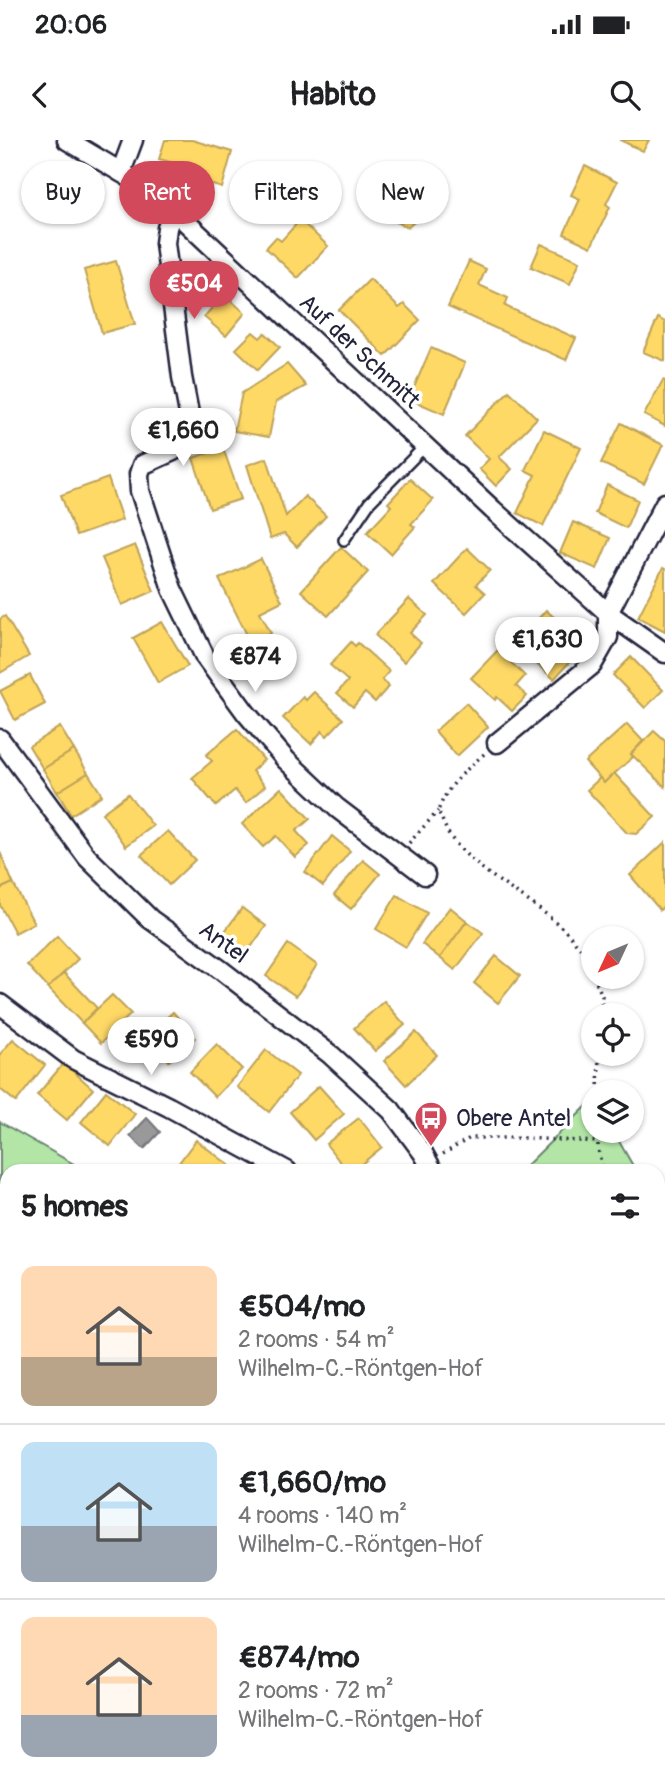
<!DOCTYPE html>
<meta charset="utf-8">
<style>
body{margin:0;font-family:Pangolin,sans-serif;background:#f6f6f6;color:#202124;height:100vh;display:flex;flex-direction:column;font-size:26px;white-space:nowrap}
*{box-sizing:border-box;margin:0}
p{font-size:23px;color:#757577}
.icon{flex:none;width:38px;height:38px;fill:none;stroke:currentColor;stroke-width:2;stroke-linecap:round;stroke-linejoin:round}
.map{position:relative;flex:1;overflow:hidden}
.drawer{position:absolute;left:0px;top:1024px;width:665px;height:625px;display:flex;flex-direction:column;background:#fff;border-radius:21px 21px 0 0;box-shadow:0 2px 5px #0004}
.drawer>*{flex:none}
.hud{position:absolute;left:21px;top:21px;width:623px;height:63px;display:flex;gap:14px}
.needle{width:46px;rotate:226deg}
.controls{position:absolute;left:581px;top:786px;display:grid;gap:14px}
.controls a{display:grid;place-items:center;width:63px;height:63px;border-radius:50%;background:#fff;box-shadow:0 2px 5px #0004;font-size:35px}
.price{position:absolute;translate:-50% -60px;padding:0 16px;border-radius:24px;background:#fff;color:#222;font-size:23px;line-height:46px;filter:drop-shadow(0 2px 4px #0008)}
.price::after{content:'';position:absolute;left:50%;top:42px;width:21px;height:16px;margin-left:-10px;background:inherit;clip-path:polygon(0 0,100% 0,50% 100%)}
.price.on{background:#d1495b;color:#fff}
ul{padding:0;list-style:none}
li{display:flex;align-items:center;gap:21px;height:175px;padding:0 21px}
li+li{border-top:2px solid #e0e0e0}
li span{display:grid;place-items:center;flex:none;width:196px;height:140px;border-radius:14px;color:#555}
li>.icon{margin-inline-start:auto}
span .icon{width:84px;height:84px;fill:#fffc;stroke-width:1}
li b{font-size:30px}
h2{display:flex;justify-content:space-between;align-items:center;height:84px;padding:0 21px;font-size:30px}
.chip{padding:0 24px;border-radius:32px;background:#fff;box-shadow:0 2px 5px #0004;font-size:24px;line-height:63px}
.chip.on{background:#d1495b;color:#fff}
.status{display:flex;justify-content:space-between;align-items:center;height:49px;padding:0 35px;background:#fff;direction:ltr}
.status svg{height:19px;fill:currentColor}
header{display:flex;justify-content:space-between;align-items:center;height:91px;padding:0 21px;background:#fff;font-size:32px;font-weight:700}
.map>svg:first-child{display:block}
.green{fill:#b2e5a6;stroke:#6a8470;stroke-width:2}
.homes{fill:#ffd966;stroke:#bda259;stroke-width:2}
.industry{fill:#999;stroke:#75757d;stroke-width:2}
.lines{fill:none;stroke-linecap:round;stroke-linejoin:round}
.lane-casing{stroke:#22223b;stroke-width:14}
.street-casing{stroke:#22223b;stroke-width:23}
.path{stroke:#22223b;stroke-width:3.5;stroke-dasharray:2 5;stroke-linecap:butt}
.lane{stroke:#fff;stroke-width:9}
.street{stroke:#fff;stroke-width:18}
.labels{text-anchor:middle;stroke-width:7;stroke-linejoin:round;paint-order:stroke}
.street-label{font-size:23px;fill:#22223b;stroke:#fff}
.poi-label{font-size:23px;fill:#22223b;stroke:#fff;text-anchor:start}
</style>
<div class="status"><b>20:06</b><svg viewBox="0 0 49 12"><path d="M0 12V9h3v3zM5 12V6h3v6zM10 12V3h3v9zM15 12V0h3v12zM26 1h20v11H26zM47 4h2v5h-2z"/></svg></div>
<header><svg class="icon" aria-label="back" viewBox="0 0 24 24"><path d="M15 5l-7 7 7 7"/></svg>Habito<svg class="icon" aria-label="search" viewBox="0 0 24 24"><circle cx="10" cy="10" r="6"/><path d="M15 15l6 6"/></svg></header>
<div class="map">
<svg width="665" height="1648" viewBox="0 0 665 1648">
<rect width="100%" height="100%" fill="#fff"/>
<filter id="ink" filterUnits="userSpaceOnUse"><feTurbulence type="fractalNoise" baseFrequency=".0143" numOctaves="2"/><feDisplacementMap in="SourceGraphic" scale="14" xChannelSelector="R" yChannelSelector="G"/><feConvolveMatrix kernelMatrix="1 2 1 2 8 2 1 2 1" color-interpolation-filters="sRGB"/></filter>
<g filter="url(#ink)">
<g class="green">
<path d="M593,960V990L613,991L636,1031H521Z"/>
<path d="M0,982L86,1031H7V1121L0,1116Z"/>
<path d="M658,1060L665,1067V1648H414L418,1642H658Z"/>
<path d="M0,1473L7,1476V1573L0,1569Z"/>
</g>
<g class="homes">
<path d="M165,0H192L232,12L222,48L193,39L195,29L159,19Z"/>
<path d="M620,0H649L643,11Z"/>
<path d="M585,26L617,42L606,64L610,67L591,107L564,94L580,59L571,55Z"/>
<path d="M389,37L423,52L422,61L424,74L408,87L374,72Z"/>
<path d="M300,80L328,106L298,138L266,108L276,97L281,101Z"/>
<path d="M541,104L580,121L570,144L531,127Z"/>
<path d="M116,121L135,184L102,193L84,130Z"/>
<path d="M469,121L486,129L479,145L508,158L505,166L576,198L566,220L448,167Z"/>
<path d="M370,139L399,168L404,164L420,180L385,216L339,170Z"/>
<path d="M224,154L245,173L226,196L204,177Z"/>
<path d="M658,178L665,182V221L643,212Z"/>
<path d="M253,192L260,198L265,193L280,207L258,230L236,209Z"/>
<path d="M431,208L465,223L444,274L409,259Z"/>
<path d="M287,224L306,246L276,262L269,297L234,291L242,253Z"/>
<path d="M663,240L665,241V286L644,275Z"/>
<path d="M509,251L537,278L499,317L512,329L496,346L479,329L489,319L465,296Z"/>
<path d="M621,283L663,305L644,344L601,323Z"/>
<path d="M544,290L581,308L543,386L517,373L535,335L525,330Z"/>
<path d="M223,308L241,359L210,369L193,318Z"/>
<path d="M267,318L286,376L305,356L326,376L297,407L284,394L270,399L247,325Z"/>
<path d="M108,338L122,380L76,396L61,355Z"/>
<path d="M410,339L433,360L411,384L415,387L391,414L367,392L391,366L388,363Z"/>
<path d="M607,345L638,360L626,388L595,373Z"/>
<path d="M573,382L610,398L597,429L560,413Z"/>
<path d="M135,405L154,451L122,465L102,418Z"/>
<path d="M341,407L368,432L328,476L301,451Z"/>
<path d="M467,408L490,430L476,445L485,453L466,473L434,444Z"/>
<path d="M261,419L282,461L260,472L271,493L251,503L219,439Z"/>
<path d="M663,428L665,429V491L638,477Z"/>
<path d="M409,459L427,475L410,493L421,503L404,522L375,495Z"/>
<path d="M546,470L585,505L554,539L515,505Z"/>
<path d="M5,476L29,516L0,533V479Z"/>
<path d="M162,482L188,526L158,543L133,498Z"/>
<path d="M351,502L355,506L358,503L389,531L382,540L389,546L375,562L365,553L353,567L337,553L348,541L330,525Z"/>
<path d="M498,510L525,536L516,546L527,556L512,571L497,557L495,560L471,538Z"/>
<path d="M631,517L663,550L645,568L613,535Z"/>
<path d="M30,535L45,564L15,580L0,551Z"/>
<path d="M314,552L343,579L327,596L322,591L311,604L283,578L303,557L306,560Z"/>
<path d="M466,563L488,587L457,616L435,591Z"/>
<path d="M627,584L643,601L631,614L633,617L604,643L585,622Z"/>
<path d="M60,587L74,610L43,629L29,606Z"/>
<path d="M237,589L264,620L252,631L265,646L246,663L235,650L216,666L192,638L212,621L206,615Z"/>
<path d="M654,591L665,601V647L631,614Z"/>
<path d="M74,610L88,633L57,652L43,629Z"/>
<path d="M88,633L102,655L71,675L57,652Z"/>
<path d="M614,633L655,677L636,694L627,693L587,650L600,638L604,643Z"/>
<path d="M281,648L310,679L296,691L309,705L295,717L276,696L263,707L242,684Z"/>
<path d="M128,654L153,686L126,706L102,673Z"/>
<path d="M168,691L195,720L169,745L141,715Z"/>
<path d="M332,696L350,711L323,746L305,732Z"/>
<path d="M665,702V765L660,770L630,735Z"/>
<path d="M0,712L13,743L0,749Z"/>
<path d="M363,720L380,734L351,769L334,755Z"/>
<path d="M13,743L34,783L15,793L0,765V749Z"/>
<path d="M397,755L427,773L406,807L376,789Z"/>
<path d="M450,767L467,781L440,818L422,804Z"/>
<path d="M242,768L266,786L242,820L217,802Z"/>
<path d="M467,781L483,793L455,830L440,818Z"/>
<path d="M57,796L78,819L48,848L27,825Z"/>
<path d="M288,804L317,825L296,856L266,836Z"/>
<path d="M496,816L520,836L498,863L474,843Z"/>
<path d="M64,833L97,868L82,883L48,848Z"/>
<path d="M112,855L131,874L101,903L82,883Z"/>
<path d="M384,861L405,885L375,911L354,888Z"/>
<path d="M173,872L195,898L169,921L147,895Z"/>
<path d="M416,892L437,915L406,945L384,921Z"/>
<path d="M13,899L45,925L16,962L0,949V914Z"/>
<path d="M217,904L242,929L215,957L190,932Z"/>
<path d="M266,910L298,935L269,972L237,947Z"/>
<path d="M64,923L93,949L67,980L37,955Z"/>
<path d="M319,946L344,974L314,1000L290,972Z"/>
<path d="M106,951L135,974L110,1006L81,982Z"/>
<path d="M359,978L382,1007L353,1031H347L326,1004Z"/>
<path d="M196,1000L229,1025L224,1031H179L175,1028Z"/>
</g>
<path class="industry" d="M147,978L160,992L144,1009L130,996Z"/>
<g class="lines">
<defs>
<path id="lane" d="M344,400L369,363L425,306"/>
<g id="street">
<path d="M67,0L139,43L173,70L493,370L608,473L665,513"/>
<path d="M121,32L133,0"/>
<path d="M173,70L167,88L165,103L182,237L192,289L173,311L142,325L139,334L140,351L172,449L205,517L246,573L286,620L337,668L425,735"/>
<path d="M0,599L87,717L150,779L221,830L331,915L391,970L423,1013L433,1031"/>
<path d="M497,603L592,525L608,497V473L665,363"/>
<path d="M0,864L73,919L169,967L287,1031"/>
</g>
</defs>
<use href="#lane" class="lane-casing"/>
<use href="#street" class="street-casing"/>
<g class="path">
<path d="M484,614C465,631 447,646 438,671C443,680 446,692 453,700C493,751 569,769 593,833"/>
<path d="M409,703L438,671"/>
<path d="M594,836L602,856L601,875"/>
<path d="M598,952L599,914"/>
<path d="M598,990V1009L603,1031"/>
<path d="M443,1014L470,998H524L598,1002"/>
<path d="M0,1102L7,1107"/>
<path d="M658,1250L665,1283"/>
<path d="M658,1514L665,1520"/>
<path d="M658,1616L665,1610"/>
<path d="M8,1648L13,1642"/>
<path d="M620,1648L628,1642"/>
</g>
<use href="#lane" class="lane"/>
<use href="#street" class="street"/>
</g>
</g>
<defs>
<symbol id="bus-pin" viewBox="-11 -11 22 30"><path d="M0 17L-7.5 6A9.5 9.5 0 1 1 7.5 6Z" fill="#d1495b" stroke="#fff"/><path d="M-5-6H5V4H4V6H2V4H-2V6H-4V4H-5ZM-3.5-4V0h7V-4ZM-3.5 1.2v1.5H-2V1.2ZM2 1.2v1.5H3.5V1.2Z" fill="#fff"/></symbol>
</defs>
<g fill-rule="evenodd">
<use href="#bus-pin" x="412" y="959" width="38" height="52"/>
</g>
<g class="labels">
<g class="street-label">
<text transform="translate(360 211) rotate(43)" y="8">Auf der Schmitt</text>
<text transform="translate(224 802) rotate(36)" y="8">Antel</text>
</g>
<g class="poi-label">
<text x="456" y="986">Obere Antel</text>
</g>
</g>
</svg>
<div class="controls">
<a><svg class="needle" viewBox="-14 -14 28 28"><path d="M0-13l5 13h-10z" fill="#e53935"/><path d="M0 13l5-13h-10z" fill="#757577"/></svg></a>
<a><svg class="icon" aria-label="locate" viewBox="0 0 24 24"><circle cx="12" cy="12" r="6"/><path d="M12 2v4M12 18v4M2 12h4M18 12h4"/></svg></a>
<a><svg class="icon" aria-label="layers" viewBox="0 0 24 24"><path d="M12 4l9 5-9 5-9-5zM3 14l9 5 9-5"/></svg></a>
</div>
<b class="price on" style="left:194px;top:181px">€504</b>
<b class="price" style="left:183px;top:328px">€1,660</b>
<b class="price" style="left:547px;top:537px">€1,630</b>
<b class="price" style="left:255px;top:554px">€874</b>
<b class="price" style="left:151px;top:937px">€590</b>
<div class="hud">
<a class="chip">Buy</a>
<a class="chip on">Rent</a>
<a class="chip">Filters</a>
<a class="chip">New</a>
</div>
<section class="drawer">
<h2>5 homes<svg class="icon" aria-label="filters" viewBox="0 0 24 24"><path d="M4 7h16M4 17h16"/><circle cx="9" cy="7" r="2"/><circle cx="15" cy="17" r="2"/></svg></h2>
<ul>
<li><span style="background:linear-gradient(#ffd9b3 65%,#b9a48a 0)"><svg class="icon" aria-label="home" viewBox="0 0 24 24"><path d="M3 11l9-7 9 7M6 9v11h12V9"/></svg></span><div><b>€504/mo</b><p>2 rooms · 54 m²</p><p>Wilhelm-C.-Röntgen-Hof</p></div></li>
<li><span style="background:linear-gradient(#bfe0f5 60%,#9aa5b1 0)"><svg class="icon" aria-label="home" viewBox="0 0 24 24"><path d="M3 11l9-7 9 7M6 9v11h12V9"/></svg></span><div><b>€1,660/mo</b><p>4 rooms · 140 m²</p><p>Wilhelm-C.-Röntgen-Hof</p></div></li>
<li><span style="background:linear-gradient(#ffd9b3 70%,#9aa5b1 0)"><svg class="icon" aria-label="home" viewBox="0 0 24 24"><path d="M3 11l9-7 9 7M6 9v11h12V9"/></svg></span><div><b>€874/mo</b><p>2 rooms · 72 m²</p><p>Wilhelm-C.-Röntgen-Hof</p></div></li>
</ul>
</section>
</div>
